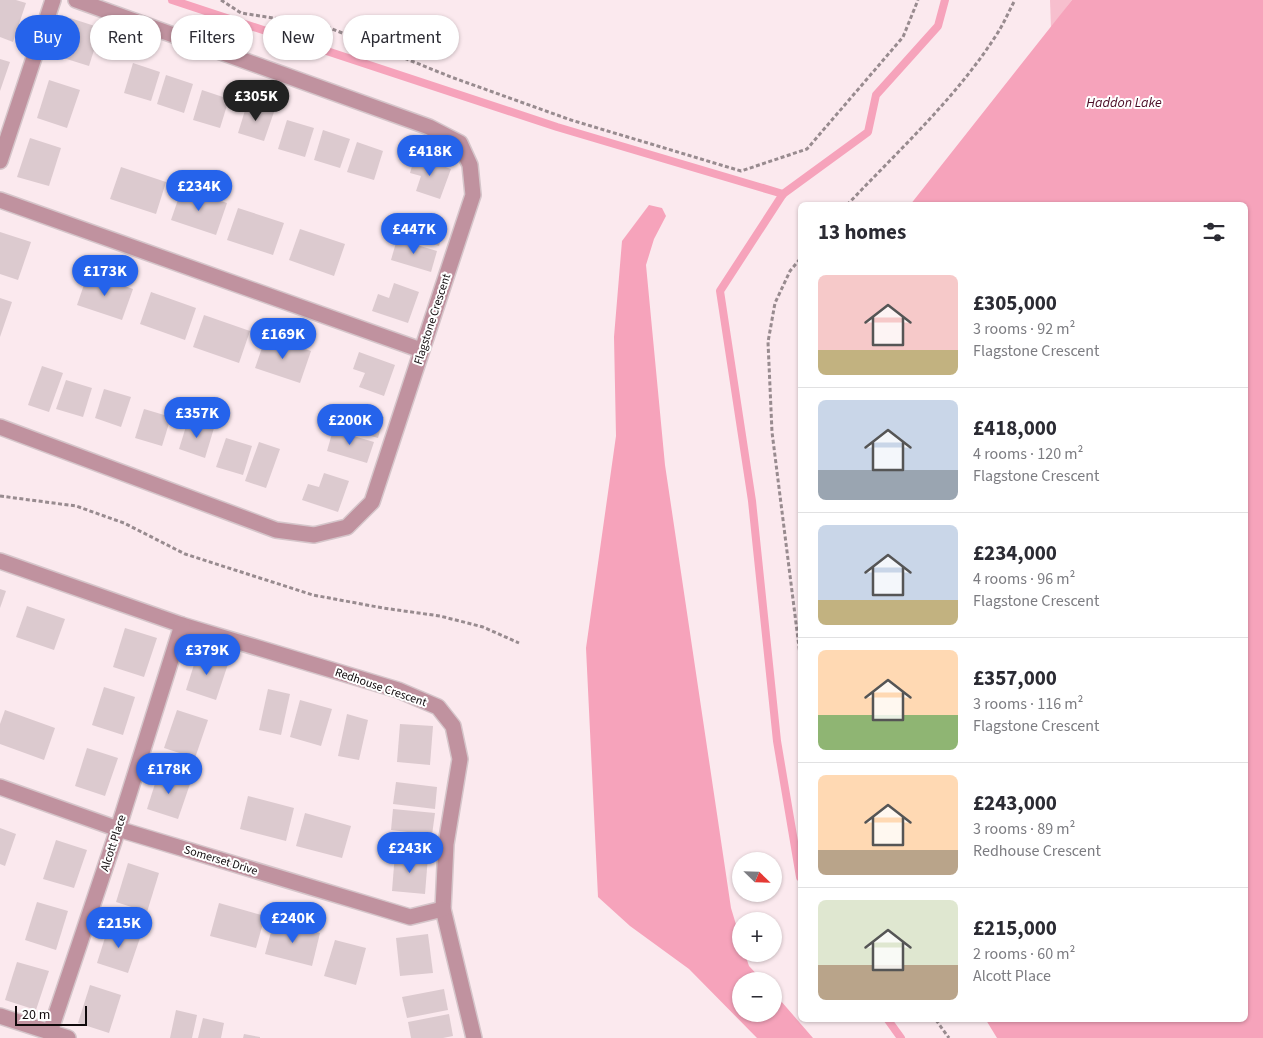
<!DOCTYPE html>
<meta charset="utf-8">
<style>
body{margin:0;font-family:"Source Sans 3",sans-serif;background:#f7f7f7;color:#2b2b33;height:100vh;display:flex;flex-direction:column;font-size:19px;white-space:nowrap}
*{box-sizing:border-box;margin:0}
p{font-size:16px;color:#7c7c81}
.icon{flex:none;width:28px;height:28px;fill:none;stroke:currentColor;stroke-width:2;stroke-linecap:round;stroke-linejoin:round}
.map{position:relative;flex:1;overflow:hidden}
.sheet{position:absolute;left:798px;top:202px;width:450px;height:820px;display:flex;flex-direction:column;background:#fff;border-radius:8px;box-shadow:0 1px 4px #0004}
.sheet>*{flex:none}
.guide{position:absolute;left:15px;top:15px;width:475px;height:45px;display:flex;gap:10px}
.needle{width:32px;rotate:113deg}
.fabs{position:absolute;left:732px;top:852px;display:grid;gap:10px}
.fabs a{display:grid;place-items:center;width:50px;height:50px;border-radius:50%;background:#fff;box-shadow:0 1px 4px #0004;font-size:25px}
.scale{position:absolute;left:15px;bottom:12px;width:72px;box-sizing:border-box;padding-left:5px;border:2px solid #100a0c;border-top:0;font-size:14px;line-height:18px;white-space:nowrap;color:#100a0c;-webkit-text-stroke:4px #fff;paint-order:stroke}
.price{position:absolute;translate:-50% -42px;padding:0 11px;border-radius:18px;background:#2563eb;color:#fff;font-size:16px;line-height:32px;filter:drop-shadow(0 1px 2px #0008)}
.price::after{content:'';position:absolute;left:50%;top:30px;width:15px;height:11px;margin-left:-8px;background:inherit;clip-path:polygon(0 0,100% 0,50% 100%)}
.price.selected{background:#222;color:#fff}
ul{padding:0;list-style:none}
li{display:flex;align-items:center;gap:15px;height:125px;padding:0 20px}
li+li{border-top:1px solid #e1e1e2}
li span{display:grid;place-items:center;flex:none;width:140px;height:100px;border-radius:8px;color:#555}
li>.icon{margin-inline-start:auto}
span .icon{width:60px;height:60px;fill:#fffc;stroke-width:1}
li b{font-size:21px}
h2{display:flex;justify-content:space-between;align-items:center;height:60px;padding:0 20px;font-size:21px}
.chip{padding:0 18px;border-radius:22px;background:#fff;box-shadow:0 1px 4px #0004;font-size:18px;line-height:45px}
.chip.selected{background:#2563eb;color:#fff}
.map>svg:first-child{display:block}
.green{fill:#f7bfce}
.water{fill:#f6a3bb}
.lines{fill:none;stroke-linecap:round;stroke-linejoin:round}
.stream{stroke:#f6a3bb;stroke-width:8}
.building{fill:#dccacf}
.street-casing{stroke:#d5c5ca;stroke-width:18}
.path{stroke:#988b8f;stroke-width:3;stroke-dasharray:4 2.5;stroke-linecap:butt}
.street{stroke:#c0929f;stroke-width:15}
.labels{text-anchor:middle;stroke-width:4;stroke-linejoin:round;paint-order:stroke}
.street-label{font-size:12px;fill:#100a0c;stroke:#fff}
.water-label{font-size:14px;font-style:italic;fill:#4c0e27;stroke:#fff}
</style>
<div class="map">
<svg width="1263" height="1038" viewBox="0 0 1263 1038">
<rect width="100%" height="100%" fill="#fbe9ee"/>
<path class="green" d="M1050,0H1072L1051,28Z"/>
<g class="water">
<path d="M1072,0H1263V1038H997L986,1020H1245V205H910Z"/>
<path d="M649,205L662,208L666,216L654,239L646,265L665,465L731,908L741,941V954H745L749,966L763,981H741V1014H774V993L813,1038H757L689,969L630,926L598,897L586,648L616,436L614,337L622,241Z"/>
</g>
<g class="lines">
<g class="stream">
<path d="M172,0L557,127L783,194"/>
<path d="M800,877L777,741L752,501L720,291L783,194L868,132L876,95L938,26L945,0"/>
<path d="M888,1020L901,1038"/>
</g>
</g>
<g class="building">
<path d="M0,0H16L26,3L13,42L0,37Z"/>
<path d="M70,18L101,28L89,66L57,56Z"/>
<path d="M0,59L10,62L0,91Z"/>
<path d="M133,63L160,72L151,101L124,93Z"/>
<path d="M166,75L193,84L184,113L157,104Z"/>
<path d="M49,80L80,90L67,128L37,118Z"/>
<path d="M202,90L229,99L220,128L193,120Z"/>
<path d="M247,104L274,112L264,141L238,133Z"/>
<path d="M287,120L314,128L305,157L278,149Z"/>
<path d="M323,130L350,139L340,168L314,160Z"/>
<path d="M30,138L61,148L49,186L17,177Z"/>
<path d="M357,142L383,151L374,180L347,172Z"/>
<path d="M415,156L451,169L440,199L416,191L421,176L410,173Z"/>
<path d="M121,167L166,182L156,214L110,199Z"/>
<path d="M182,188L227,203L216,235L171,220Z"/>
<path d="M238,208L284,223L273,255L227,240Z"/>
<path d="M405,213L445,225L439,246L399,234Z"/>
<path d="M300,229L345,244L334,276L289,260Z"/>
<path d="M0,232L31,242L18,280L0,274Z"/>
<path d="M397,239L437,251L431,272L391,260Z"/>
<path d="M88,273L133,289L122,320L77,305Z"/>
<path d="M394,283L419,292L408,323L372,311L378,294L389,298Z"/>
<path d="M151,292L196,308L185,340L140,324Z"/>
<path d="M0,298L12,302L0,337Z"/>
<path d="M204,315L250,331L239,363L193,347Z"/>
<path d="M266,336L311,351L300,383L255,368Z"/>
<path d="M359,352L395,365L384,396L359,387L365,373L353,369Z"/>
<path d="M42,366L63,373L49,412L28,405Z"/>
<path d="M66,380L92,388L83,417L56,409Z"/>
<path d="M104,389L131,397L121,427L95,418Z"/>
<path d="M344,405L384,417L378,438L337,426Z"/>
<path d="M144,409L171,417L162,446L135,438Z"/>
<path d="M188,420L214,428L205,458L179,449Z"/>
<path d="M333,430L374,442L367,463L327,451Z"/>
<path d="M226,438L252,446L243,475L216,467Z"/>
<path d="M259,442L280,449L266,488L245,481Z"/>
<path d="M324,473L349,481L338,512L302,500L308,484L319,487Z"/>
<path d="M0,589L6,591L0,608Z"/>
<path d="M27,606L65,619L54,650L16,637Z"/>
<path d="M125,628L157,638L144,677L113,667Z"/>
<path d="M198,652L229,661L216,700L186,690Z"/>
<path d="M104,687L135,697L123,735L92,725Z"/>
<path d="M268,689L290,694L281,735L259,730Z"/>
<path d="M300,700L332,709L321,746L290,737Z"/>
<path d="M5,710L55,728L44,760L0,744V724Z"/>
<path d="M177,710L208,720L195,758L164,748Z"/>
<path d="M347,714L368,720L359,760L338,756Z"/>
<path d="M400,724L433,726L430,765L397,762Z"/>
<path d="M87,748L118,758L105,796L75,786Z"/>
<path d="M159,771L191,781L178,819L147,809Z"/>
<path d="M396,782L437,787L435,809L393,804Z"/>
<path d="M248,796L294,808L286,841L240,829Z"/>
<path d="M393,809L435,813L432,835L391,830Z"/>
<path d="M305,813L351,826L342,858L296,846Z"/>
<path d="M0,828L16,834L5,866L0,864Z"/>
<path d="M56,840L87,850L74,888L43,879Z"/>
<path d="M395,853L428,856L425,894L392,891Z"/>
<path d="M128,863L159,873L147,912L116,902Z"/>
<path d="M37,902L68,911L56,950L25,940Z"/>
<path d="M219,903L265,916L256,948L210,936Z"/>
<path d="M274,921L320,933L312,966L265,954Z"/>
<path d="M109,925L141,935L128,973L97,963Z"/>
<path d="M428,934L433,973L400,976L396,938Z"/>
<path d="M335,940L366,948L356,985L324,976Z"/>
<path d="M17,962L49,971L36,1010L5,1000Z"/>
<path d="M90,985L121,995L109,1033L78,1023Z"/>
<path d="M444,989L448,1010L407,1018L402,997Z"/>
<path d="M176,1010L197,1015L192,1038H170Z"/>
<path d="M449,1014L453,1036L443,1038H411L408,1022Z"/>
<path d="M203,1018L224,1023L221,1038H198Z"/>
<path d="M244,1034L260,1037V1038H243Z"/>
</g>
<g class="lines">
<defs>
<g id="street">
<path d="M0,161L53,0"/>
<path d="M0,200L421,350"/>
<path d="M0,427L276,530L314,535L347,527L372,502L473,195L470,165L460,143L429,127L76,0"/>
<path d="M0,561L182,625L398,690L438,707L453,726L460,759L446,844L443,909L474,1038"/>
<path d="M0,787L118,829L410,917L443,909"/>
<path d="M0,1016L68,1038"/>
<path d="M50,1032L118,829L182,625"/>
</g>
</defs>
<use href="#street" class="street-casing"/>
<g class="path">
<path d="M221,0L241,13L325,26L451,77L571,120L741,171L807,149L903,37L918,0"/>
<path d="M847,205C899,150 956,98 997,34C1004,23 1009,11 1015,0"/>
<path d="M800,259L790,271L775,303L768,342L772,432L800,655"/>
<path d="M0,496L76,506L124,523L185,554L313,595L383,608L440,616L483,627L519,643"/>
<path d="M936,1020L949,1038"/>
</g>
<use href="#street" class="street"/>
</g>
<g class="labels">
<g class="street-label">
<text transform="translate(432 319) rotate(-72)" y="4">Flagstone Crescent</text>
<text transform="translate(381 687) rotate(19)" y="4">Redhouse Crescent</text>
<text transform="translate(113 843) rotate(-72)" y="4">Alcott Place</text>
<text transform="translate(221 860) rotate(17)" y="4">Somerset Drive</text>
</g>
<g class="water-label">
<text x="1124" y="107">Haddon Lake</text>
</g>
</g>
</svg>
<div class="fabs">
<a><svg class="needle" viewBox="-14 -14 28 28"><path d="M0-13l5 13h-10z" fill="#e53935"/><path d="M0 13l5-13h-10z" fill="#7c7c81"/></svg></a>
<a>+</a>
<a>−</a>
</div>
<div class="scale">20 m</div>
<b class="price selected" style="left:256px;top:122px">£305K</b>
<b class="price" style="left:430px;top:177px">£418K</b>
<b class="price" style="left:199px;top:212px">£234K</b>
<b class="price" style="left:414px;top:255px">£447K</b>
<b class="price" style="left:105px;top:297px">£173K</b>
<b class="price" style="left:283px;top:360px">£169K</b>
<b class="price" style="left:197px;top:439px">£357K</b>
<b class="price" style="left:350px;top:446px">£200K</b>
<b class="price" style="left:207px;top:676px">£379K</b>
<b class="price" style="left:169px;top:795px">£178K</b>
<b class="price" style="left:410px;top:874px">£243K</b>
<b class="price" style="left:293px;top:944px">£240K</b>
<b class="price" style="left:119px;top:949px">£215K</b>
<div class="guide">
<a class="chip selected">Buy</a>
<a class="chip">Rent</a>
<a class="chip">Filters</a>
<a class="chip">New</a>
<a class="chip">Apartment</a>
</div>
<section class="sheet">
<h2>13 homes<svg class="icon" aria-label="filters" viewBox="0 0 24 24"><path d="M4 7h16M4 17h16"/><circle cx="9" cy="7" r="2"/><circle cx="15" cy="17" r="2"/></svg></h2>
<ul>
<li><span style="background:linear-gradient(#f6c9c9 75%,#c2b280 0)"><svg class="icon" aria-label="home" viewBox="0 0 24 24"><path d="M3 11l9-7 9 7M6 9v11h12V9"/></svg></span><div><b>£305,000</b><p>3 rooms · 92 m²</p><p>Flagstone Crescent</p></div></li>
<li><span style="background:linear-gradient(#c9d6e8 70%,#9aa5b1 0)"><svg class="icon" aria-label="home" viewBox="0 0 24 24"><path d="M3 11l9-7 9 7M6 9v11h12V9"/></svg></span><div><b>£418,000</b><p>4 rooms · 120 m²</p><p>Flagstone Crescent</p></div></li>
<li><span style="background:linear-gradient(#c9d6e8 75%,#c2b280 0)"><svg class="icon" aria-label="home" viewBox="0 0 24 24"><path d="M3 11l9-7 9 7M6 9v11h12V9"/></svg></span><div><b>£234,000</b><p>4 rooms · 96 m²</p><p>Flagstone Crescent</p></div></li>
<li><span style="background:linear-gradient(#ffd9b3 65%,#8fb573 0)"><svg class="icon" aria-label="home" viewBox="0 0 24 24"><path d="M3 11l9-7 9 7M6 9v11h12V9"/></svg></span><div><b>£357,000</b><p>3 rooms · 116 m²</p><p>Flagstone Crescent</p></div></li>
<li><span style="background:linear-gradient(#ffd9b3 75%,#b9a48a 0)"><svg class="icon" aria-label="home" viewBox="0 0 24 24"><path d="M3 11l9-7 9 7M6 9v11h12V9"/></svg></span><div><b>£243,000</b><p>3 rooms · 89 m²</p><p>Redhouse Crescent</p></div></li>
<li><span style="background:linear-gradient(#dfe7d0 65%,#b9a48a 0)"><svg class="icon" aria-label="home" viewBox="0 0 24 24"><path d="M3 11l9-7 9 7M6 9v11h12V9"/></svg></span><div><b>£215,000</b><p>2 rooms · 60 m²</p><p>Alcott Place</p></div></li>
</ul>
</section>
</div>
